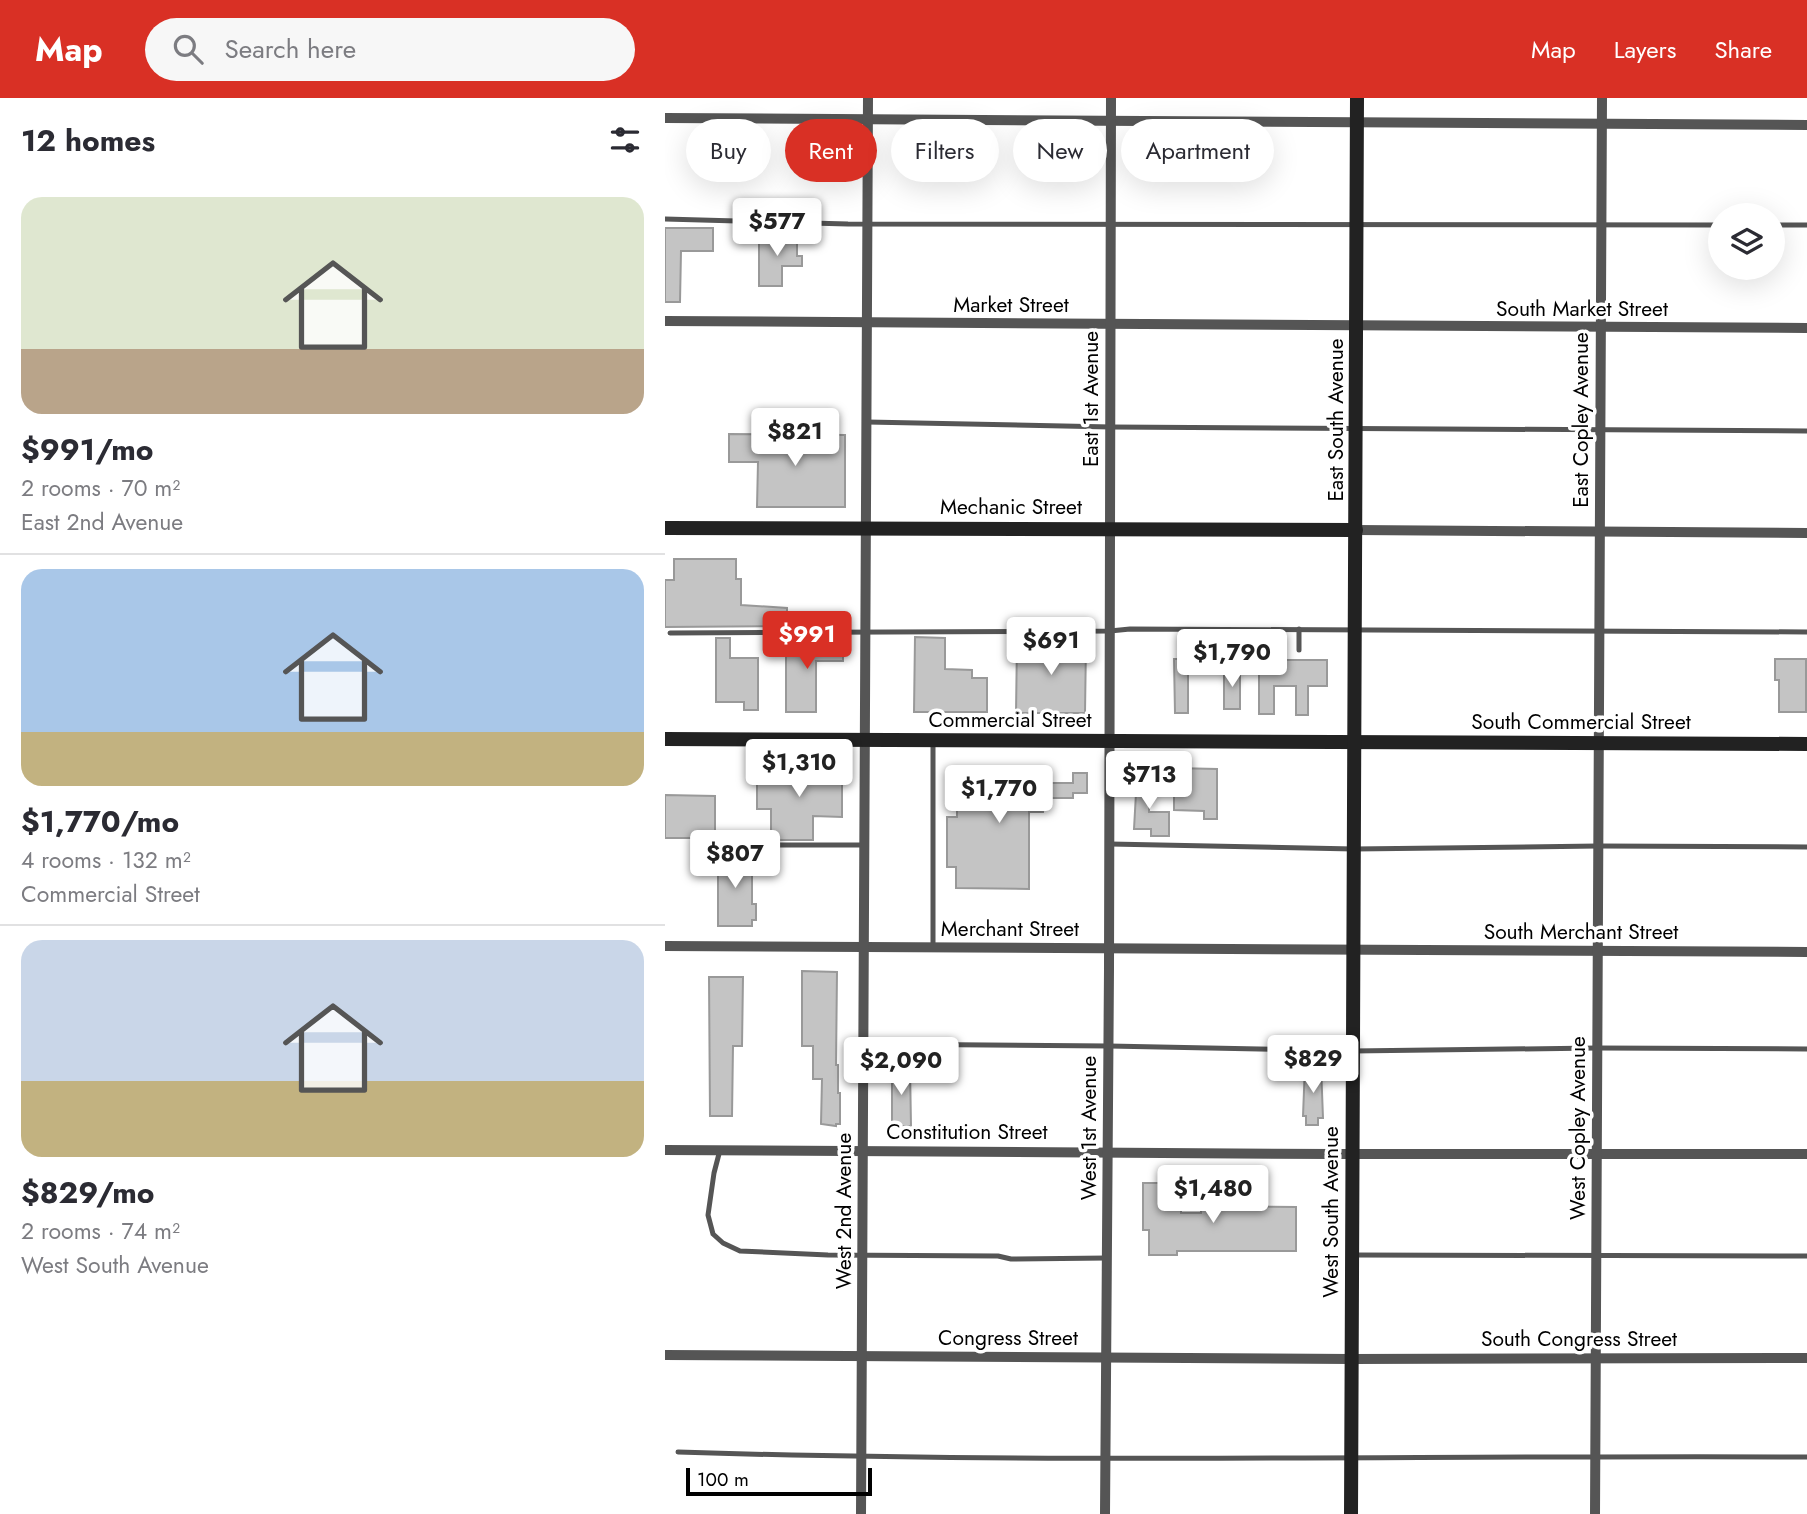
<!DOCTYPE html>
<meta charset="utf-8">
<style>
body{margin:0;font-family:Jost,sans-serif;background:#f7f7f7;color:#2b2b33;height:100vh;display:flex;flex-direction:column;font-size:26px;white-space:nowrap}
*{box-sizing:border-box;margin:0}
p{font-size:23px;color:#7c7c81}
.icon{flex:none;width:38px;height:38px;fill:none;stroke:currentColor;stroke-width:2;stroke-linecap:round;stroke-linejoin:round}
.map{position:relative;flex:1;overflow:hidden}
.panel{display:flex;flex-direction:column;background:#fff;width:665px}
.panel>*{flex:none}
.top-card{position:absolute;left:21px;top:21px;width:665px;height:63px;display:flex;gap:14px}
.fabs{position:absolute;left:1043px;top:105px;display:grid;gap:14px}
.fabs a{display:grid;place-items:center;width:77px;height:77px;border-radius:50%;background:#fff;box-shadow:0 7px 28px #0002;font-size:35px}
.scale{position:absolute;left:21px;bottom:18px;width:186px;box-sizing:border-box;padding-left:7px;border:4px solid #000;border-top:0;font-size:19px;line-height:24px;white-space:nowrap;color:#000;-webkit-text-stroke:5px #fff;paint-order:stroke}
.price{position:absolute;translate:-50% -60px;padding:0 16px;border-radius:7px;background:#fff;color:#222;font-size:23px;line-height:46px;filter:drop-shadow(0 2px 4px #0008)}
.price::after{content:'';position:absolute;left:50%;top:42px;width:21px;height:16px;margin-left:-10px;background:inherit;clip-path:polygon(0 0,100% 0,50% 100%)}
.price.on{background:#d93025;color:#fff}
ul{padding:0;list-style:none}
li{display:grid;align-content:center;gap:14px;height:371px;padding:0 21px}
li+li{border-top:2px solid #e1e1e2}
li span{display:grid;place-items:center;height:217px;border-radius:21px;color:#555}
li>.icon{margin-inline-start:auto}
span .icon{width:126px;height:126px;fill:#fffc;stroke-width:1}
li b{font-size:30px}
h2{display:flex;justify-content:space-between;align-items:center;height:84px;padding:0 21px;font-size:30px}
.tag{padding:0 24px;border-radius:32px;background:#fff;box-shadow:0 7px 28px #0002;font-size:24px;line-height:63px}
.tag.on{background:#d93025;color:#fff}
header{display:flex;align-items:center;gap:42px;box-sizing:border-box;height:98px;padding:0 35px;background:#d93025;color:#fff}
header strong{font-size:33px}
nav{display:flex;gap:38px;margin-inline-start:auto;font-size:24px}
.search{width:490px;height:63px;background:#f7f7f7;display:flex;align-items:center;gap:18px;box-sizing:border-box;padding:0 24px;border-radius:38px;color:#7c7c81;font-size:26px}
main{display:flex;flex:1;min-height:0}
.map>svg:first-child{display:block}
.building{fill:#c4c4c4;stroke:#999;stroke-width:2}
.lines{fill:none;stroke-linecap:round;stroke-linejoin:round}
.lane{stroke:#555;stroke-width:5}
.street{stroke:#555;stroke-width:10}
.secondary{stroke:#222;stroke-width:14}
.labels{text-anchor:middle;stroke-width:7;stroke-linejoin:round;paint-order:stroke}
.street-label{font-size:21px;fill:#000;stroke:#fff}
</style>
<header>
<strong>Map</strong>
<div class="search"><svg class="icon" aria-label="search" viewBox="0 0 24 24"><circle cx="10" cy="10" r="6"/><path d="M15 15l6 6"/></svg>Search here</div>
<nav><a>Map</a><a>Layers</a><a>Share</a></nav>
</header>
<main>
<section class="panel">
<h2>12 homes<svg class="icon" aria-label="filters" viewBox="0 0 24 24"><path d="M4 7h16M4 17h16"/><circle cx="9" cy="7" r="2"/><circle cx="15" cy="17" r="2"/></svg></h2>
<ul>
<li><span style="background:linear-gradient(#dfe7d0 70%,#b9a48a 0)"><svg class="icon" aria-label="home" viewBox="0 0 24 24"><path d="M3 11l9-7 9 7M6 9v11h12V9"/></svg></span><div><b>$991/mo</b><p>2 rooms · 70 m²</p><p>East 2nd Avenue</p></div></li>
<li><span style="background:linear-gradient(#a9c7e8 75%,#c2b280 0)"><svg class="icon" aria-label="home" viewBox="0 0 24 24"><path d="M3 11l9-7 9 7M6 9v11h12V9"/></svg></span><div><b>$1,770/mo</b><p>4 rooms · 132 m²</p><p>Commercial Street</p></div></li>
<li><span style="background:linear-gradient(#c9d6e8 65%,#c2b280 0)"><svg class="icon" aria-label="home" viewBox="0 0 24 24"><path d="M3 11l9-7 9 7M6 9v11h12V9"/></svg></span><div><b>$829/mo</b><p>2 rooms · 74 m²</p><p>West South Avenue</p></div></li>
</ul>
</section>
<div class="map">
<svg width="1142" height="1416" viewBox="0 0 1142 1416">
<rect width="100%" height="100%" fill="#fff"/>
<g class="building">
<path d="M0,130H48V153H16L15,204H0Z"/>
<path d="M94,137H132V158H137V168H117V188H94Z"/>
<path d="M64,336L180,337V409H92L93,364H64Z"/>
<path d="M9,461H71V481H76V507L122,510V528L0,529V482H9Z"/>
<path d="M250,539L280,540V571L307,572V580H322V614H249Z"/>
<path d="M51,540H65V560H93V612H79V604H51Z"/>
<path d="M608,541H618V562H662V588H643V617H631V588H609V616H594V553H608Z"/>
<path d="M121,542H178V563H151V614H121Z"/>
<path d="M352,543L421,545L420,615H351Z"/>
<path d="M509,561H523V615H510Z"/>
<path d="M1110,561H1141V614H1114V582H1110Z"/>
<rect x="559" y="571" width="16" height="40"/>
<path d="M92,670H177V719L148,718V742H106V711H92Z"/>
<path d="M509,670L552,671V721H539V713L509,712Z"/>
<path d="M292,672H378V685H408V675H422V695H408V700H378V714H364V791L291,790V769H282V719H292Z"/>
<path d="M472,677H484V714H504V738H486V731H469Z"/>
<path d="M0,697L50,698V740H0Z"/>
<path d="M53,754H87V806H91V822H87V828H53Z"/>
<path d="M137,873L172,874L171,967H173V995H175V1026H171V1028L156,1026L157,981H148V948H137Z"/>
<path d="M44,879H78L77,948H68L67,1018H45Z"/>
<path d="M640,967H656L658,1020H653V1027H641V1018H638Z"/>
<path d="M227,970H245L246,1028H227Z"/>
<path d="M478,1085H516V1115H536V1108L631,1109V1153H512V1157H484V1132H478Z"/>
</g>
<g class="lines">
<g class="lane">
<path d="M0,121L183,126L1055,127"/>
<path d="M1108,127H1142"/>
<path d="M202,324L446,329L1142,333"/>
<path d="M5,535L445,533L465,531L1142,534"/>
<path d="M634,552V531"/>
<path d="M445,746L689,751L933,748L1142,749"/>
<path d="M80,747H201"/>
<path d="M268,850V643"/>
<path d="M200,946L444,948L688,953L932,950L1142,951"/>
<path d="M55,1052L49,1075L43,1117L48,1136L58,1145L75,1153L163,1157L333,1158L346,1161L442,1160"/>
<path d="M690,1157L1142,1158"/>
<path d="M13,1354C389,1366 766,1357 1142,1359"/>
</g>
<g class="street">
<path d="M0,20L1142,27"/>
<path d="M0,223L1142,230"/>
<path d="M691,432L1142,435"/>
<path d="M0,848L1142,854"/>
<path d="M0,1052L667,1056H1142"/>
<path d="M0,1257L686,1261L1142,1260"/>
<path d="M196,1416L203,0"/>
<path d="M440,1416L444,871L446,0"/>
<path d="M930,1416L937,0"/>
</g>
<g class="secondary">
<path d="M0,430L691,432"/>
<path d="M0,641L1142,646"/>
<path d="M686,1416L692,0"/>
</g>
</g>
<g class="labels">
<g class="street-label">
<text x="346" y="214">Market Street</text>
<text x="917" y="218">South Market Street</text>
<text transform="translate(426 301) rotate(-90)" y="7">East 1st Avenue</text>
<text transform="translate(671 322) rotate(-90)" y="7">East South Avenue</text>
<text transform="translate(916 322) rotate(-90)" y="7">East Copley Avenue</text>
<text x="346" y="416">Mechanic Street</text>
<text x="345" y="629">Commercial Street</text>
<text x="916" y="631">South Commercial Street</text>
<text x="345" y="838">Merchant Street</text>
<text x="916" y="841">South Merchant Street</text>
<text transform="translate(424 1030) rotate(-90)" y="7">West 1st Avenue</text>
<text transform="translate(913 1030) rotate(-90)" y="7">West Copley Avenue</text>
<text x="302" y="1041">Constitution Street</text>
<text transform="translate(179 1113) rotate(-90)" y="7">West 2nd Avenue</text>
<text transform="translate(666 1114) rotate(-90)" y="7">West South Avenue</text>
<text x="343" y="1247">Congress Street</text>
<text x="914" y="1248">South Congress Street</text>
</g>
</g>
</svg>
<div class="fabs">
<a><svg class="icon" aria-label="layers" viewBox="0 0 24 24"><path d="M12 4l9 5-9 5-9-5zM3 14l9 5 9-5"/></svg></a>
</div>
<div class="scale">100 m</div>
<b class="price" style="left:112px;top:160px">$577</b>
<b class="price" style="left:130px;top:370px">$821</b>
<b class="price on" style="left:142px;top:573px">$991</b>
<b class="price" style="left:386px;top:579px">$691</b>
<b class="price" style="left:567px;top:591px">$1,790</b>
<b class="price" style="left:134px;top:701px">$1,310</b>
<b class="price" style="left:484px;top:713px">$713</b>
<b class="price" style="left:334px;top:727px">$1,770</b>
<b class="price" style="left:70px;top:792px">$807</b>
<b class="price" style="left:648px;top:997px">$829</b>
<b class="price" style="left:236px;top:999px">$2,090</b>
<b class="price" style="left:548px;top:1127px">$1,480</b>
<div class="top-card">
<a class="tag">Buy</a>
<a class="tag on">Rent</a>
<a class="tag">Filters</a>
<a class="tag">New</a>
<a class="tag">Apartment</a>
</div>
</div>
</main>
